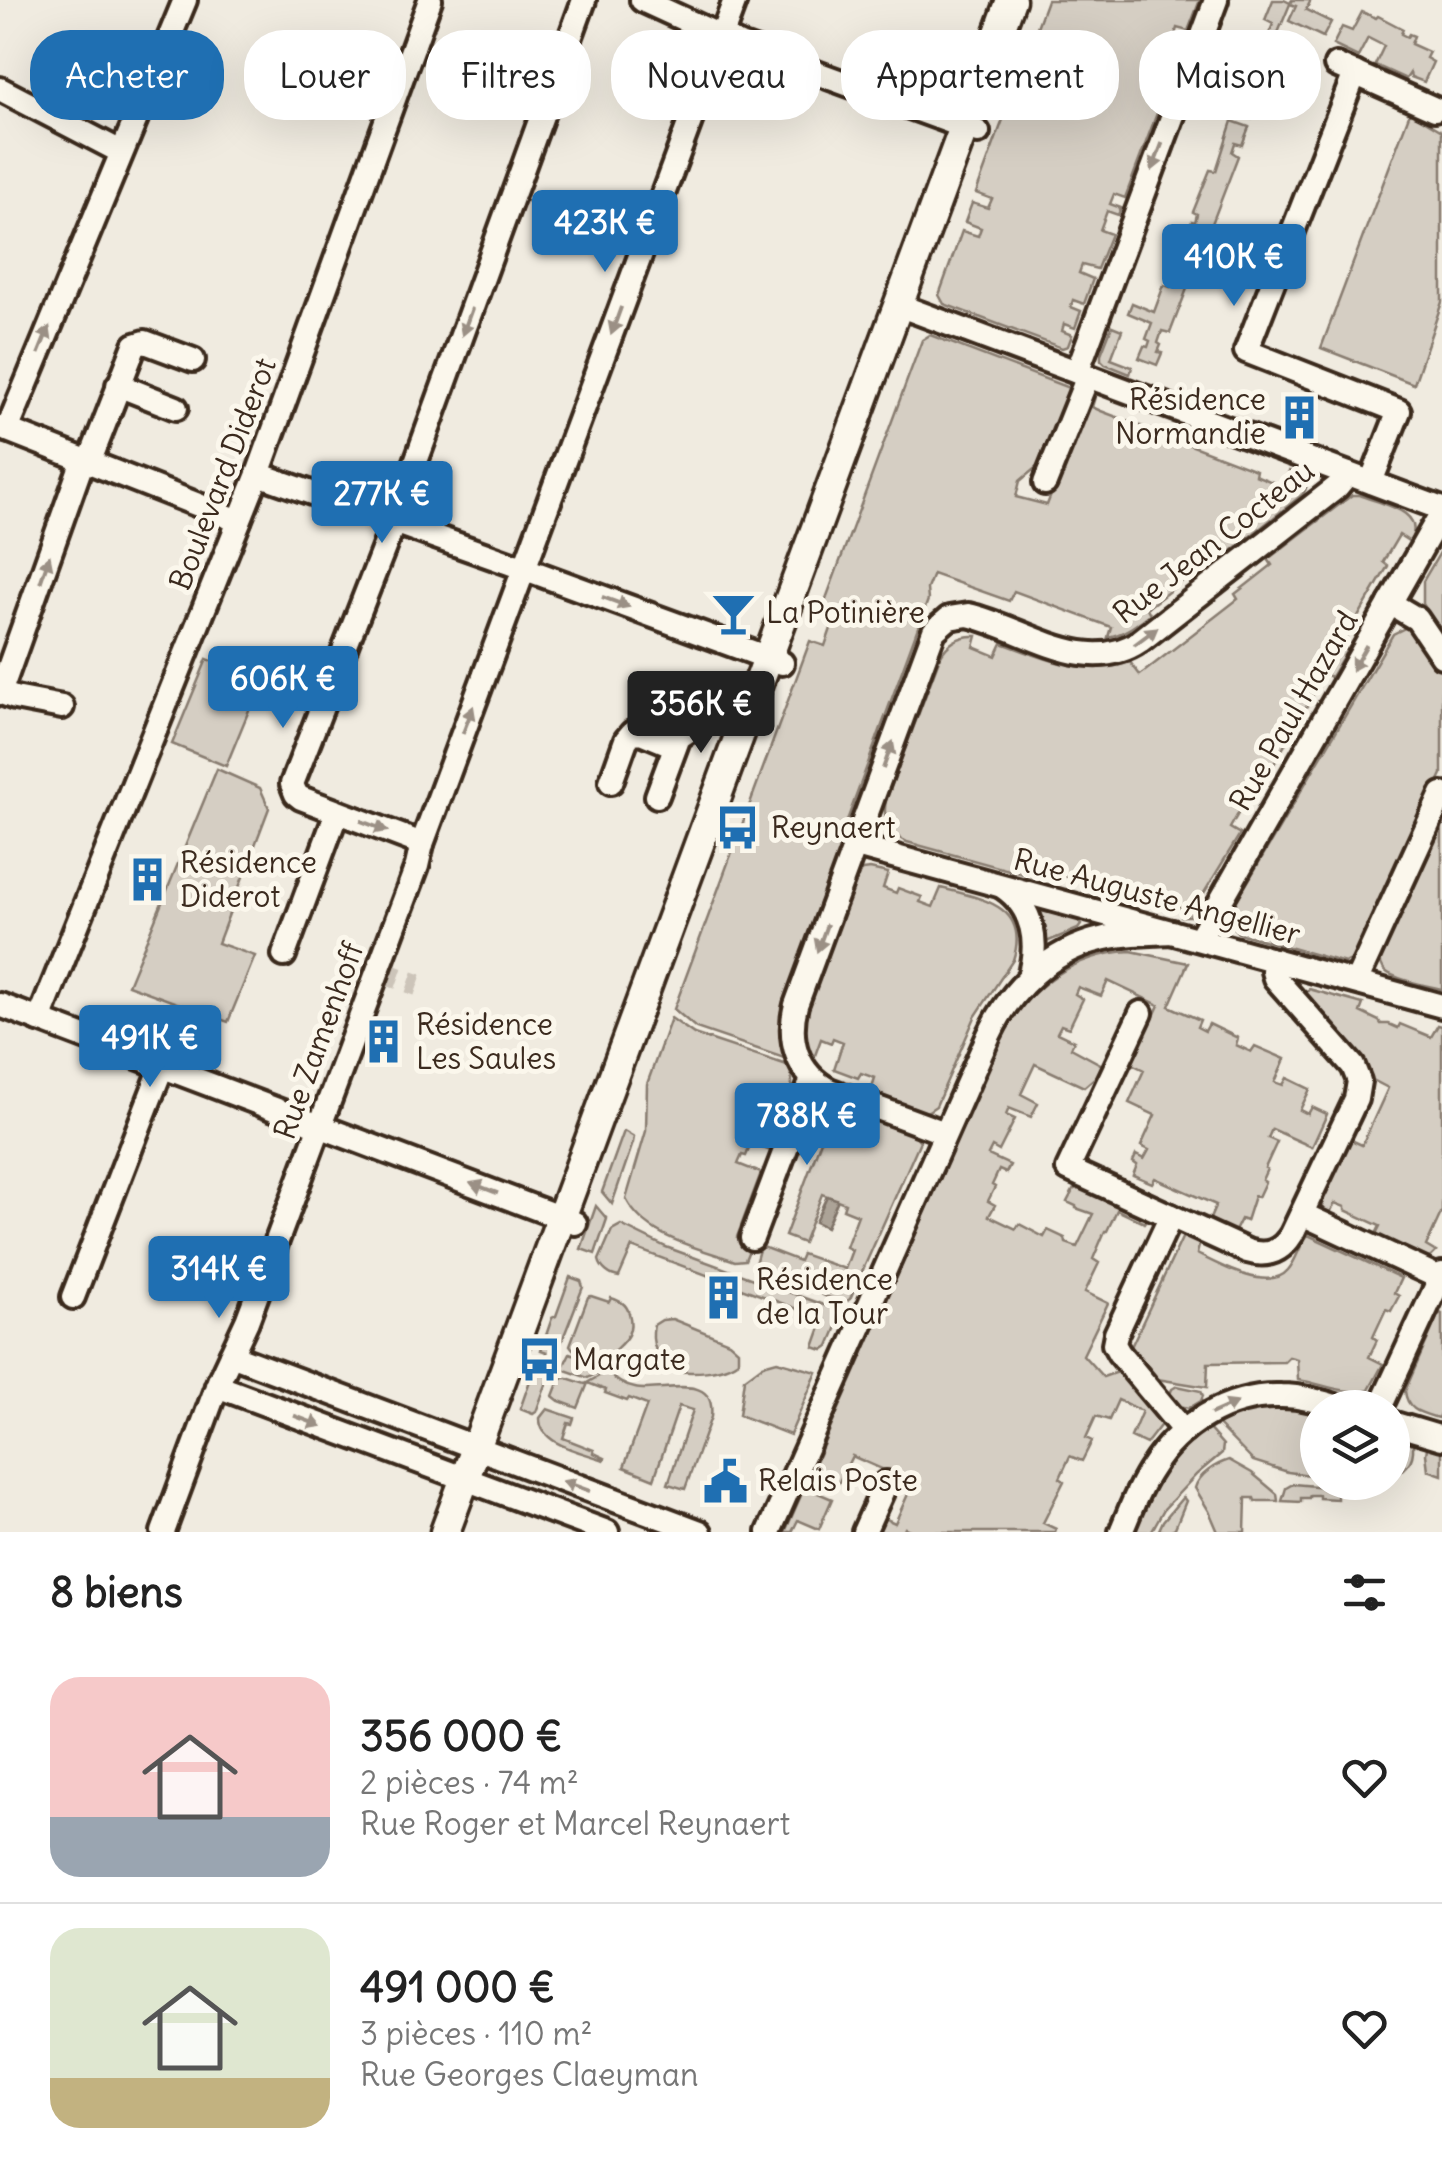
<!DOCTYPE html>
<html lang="fr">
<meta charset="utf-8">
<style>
body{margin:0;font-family:Delius,sans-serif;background:#f6f6f6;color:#222;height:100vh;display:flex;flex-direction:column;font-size:38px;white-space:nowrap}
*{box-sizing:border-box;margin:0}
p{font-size:32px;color:#767676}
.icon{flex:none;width:55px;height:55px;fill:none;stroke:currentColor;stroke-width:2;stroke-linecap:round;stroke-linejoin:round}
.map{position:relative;height:1532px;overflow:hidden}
.sheet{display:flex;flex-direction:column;background:#fff;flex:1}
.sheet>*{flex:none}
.top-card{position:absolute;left:30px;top:30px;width:1382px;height:90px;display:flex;gap:20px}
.fabs{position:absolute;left:1300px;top:1390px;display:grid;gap:20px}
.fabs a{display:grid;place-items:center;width:110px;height:110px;border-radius:50%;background:#fff;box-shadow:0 10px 40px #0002;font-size:50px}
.price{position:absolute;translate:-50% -85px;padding:0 22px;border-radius:10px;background:#1f6fb2;color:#fff;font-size:32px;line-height:65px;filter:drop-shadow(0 2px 5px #0008)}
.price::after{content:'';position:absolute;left:50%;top:60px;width:30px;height:22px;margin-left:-15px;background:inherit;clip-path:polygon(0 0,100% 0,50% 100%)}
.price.selected{background:#222;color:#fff}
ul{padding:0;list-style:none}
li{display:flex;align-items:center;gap:30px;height:250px;padding:0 50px}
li+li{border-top:2px solid #e0e0e0}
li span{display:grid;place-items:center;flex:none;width:280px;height:200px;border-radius:30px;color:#555}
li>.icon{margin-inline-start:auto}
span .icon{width:120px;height:120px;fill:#fffc;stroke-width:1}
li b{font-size:42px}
h2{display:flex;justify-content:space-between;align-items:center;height:120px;padding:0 50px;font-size:42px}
.tag{padding:0 35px;border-radius:40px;background:#fff;box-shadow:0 10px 40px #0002;font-size:35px;line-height:90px}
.tag.selected{background:#1f6fb2;color:#fff}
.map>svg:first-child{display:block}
.green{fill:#d5cec3;stroke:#887c70;stroke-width:2.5}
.water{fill:#aca397;stroke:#7f7367;stroke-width:2.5}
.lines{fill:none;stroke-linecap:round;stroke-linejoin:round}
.minor-tunnel{stroke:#ccc4b9;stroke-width:22;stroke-dasharray:22 11;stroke-linecap:butt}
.minor-casing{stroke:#3b2a1e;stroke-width:30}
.major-casing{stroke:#3b2a1e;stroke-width:35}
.minor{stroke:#fbf7ec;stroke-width:22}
.major{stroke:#fbf7ec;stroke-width:28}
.oneway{fill:#9b9085}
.labels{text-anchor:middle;stroke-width:10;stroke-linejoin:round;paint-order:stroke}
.poi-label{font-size:30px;fill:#3b2a1e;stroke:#fbf7ec;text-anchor:start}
.street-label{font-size:30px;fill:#3b2a1e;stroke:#fbf7ec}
</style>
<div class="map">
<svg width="1442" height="1532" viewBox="0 0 1442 1532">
<rect width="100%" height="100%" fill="#f0ebe0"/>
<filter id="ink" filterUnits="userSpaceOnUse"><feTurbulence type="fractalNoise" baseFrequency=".01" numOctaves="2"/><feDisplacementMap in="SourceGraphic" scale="20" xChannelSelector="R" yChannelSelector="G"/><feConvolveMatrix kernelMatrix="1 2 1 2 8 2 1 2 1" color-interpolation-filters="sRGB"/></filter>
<g filter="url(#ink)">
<g class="green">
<path d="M1047,0H1200L1188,31L1177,28L1175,35L1185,39L1125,198L1114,194L1110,204L1121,208L1118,215L1107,211L1100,230L1111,234L1097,269L1082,265L1079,273L1093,279L1084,304L1073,300L1071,307L1081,311L1075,328L1064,324L1062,331L1072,335L1068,346L1062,348L944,304L939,295L962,231L978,236L981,228L965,222L972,203L988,208L992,199L976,193Z"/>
<path d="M1273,0H1284L1290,3L1292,0H1311L1306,10L1331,22L1323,37L1289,21L1296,6L1290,4L1278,33L1284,36L1252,119L1231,111L1250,69L1260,37L1267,39L1273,24L1265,20Z"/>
<path d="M1362,12L1376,18L1378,16L1403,29L1401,34L1407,37L1409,34L1414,36L1411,44L1429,52L1426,58L1433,62L1424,82L1411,77L1410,73L1406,79L1375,65L1384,46L1368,38L1358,57L1333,45L1342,27L1352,31Z"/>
<path d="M1410,112L1442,131V302L1414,384L1321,348Z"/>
<path d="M1232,121L1249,127L1242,145L1235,143L1232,152L1238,156L1170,333L1162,331L1158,343L1161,345L1158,352L1162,353L1157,365L1139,358L1144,346L1148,347L1150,341L1146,339L1152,323L1128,313L1132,303L1154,312L1164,285L1170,287L1175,272L1172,270L1192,221L1195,222L1197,214L1193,212L1210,170L1216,171Z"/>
<path d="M1112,326L1122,330L1111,359L1132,367L1130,374L1105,364L1101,360V354Z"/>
<path d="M930,335L1069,388L1039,465L1020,481L1016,497L1047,505L1090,395L1095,397L1092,407L1101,411L1256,470L1255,475L1282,486L1289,471C1303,475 1313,481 1302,495L1223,558L1218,554L1147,608L1150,614C1137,624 1125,634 1108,637L1111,627L1014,591L1009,601L933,574L927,589L928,600L845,826L843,843L781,1011V1042L787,1059L696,1028L674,1009L810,641L825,646L834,620L820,615L922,340Z"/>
<path d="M1352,495H1359C1381,504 1427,510 1410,542L1399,535L1383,562L1388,566L1341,646L1347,650L1331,677L1325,674L1265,780L1259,777L1230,828L1240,834L1190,916H1181L1182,908L1037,869L1033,868L1031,876L907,842C889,834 882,820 886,800L940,657C948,642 960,635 977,636L974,647L996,656L1002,643C1043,658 1086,678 1130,662L1140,675L1238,599L1235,594L1272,565L1268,559Z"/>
<path d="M1442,549V633L1423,604V581Z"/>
<path d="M1405,628L1411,629L1420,636L1442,670V774L1358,957L1345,963L1238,933L1230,924V912L1393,634Z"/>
<path d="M207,659L261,681L226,766L172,744Z"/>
<path d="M217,769L260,788L269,808L218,943L255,956L228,1022L128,985Z"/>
<path d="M1442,821V989C1429,986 1388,979 1383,968C1379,962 1381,957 1383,951Z"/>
<path d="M870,869L888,873L883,888L896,893L898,888L922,897L920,902L933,907L941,888C980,898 1031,905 1013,960L975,1017L936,1106L927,1112H920L870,1093L875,1078L861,1073L858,1078L834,1069L843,1042L833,1038L831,1043L821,1039L813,1061L803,1042L805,1007L854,877L862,870Z"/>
<path d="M1041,908L1078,920L1081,925L1078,929L1044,943L1036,909Z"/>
<path d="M1131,951L1188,963L1169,1006L1200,1020L1197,1027L1205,1031L1209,1024L1238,1038L1236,1045L1251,1052L1255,1046L1285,1059L1275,1082L1283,1085L1287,1078L1310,1089L1300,1110L1308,1114L1312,1107L1327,1114L1312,1147L1272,1129L1268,1138L1277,1142L1265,1168L1267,1169L1262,1180L1265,1182L1258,1197L1254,1196L1246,1221L1241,1219L1234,1233L1209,1221L1216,1205L1155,1178L1152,1183L1133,1175L1137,1165L1133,1162L1136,1155L1144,1159L1149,1150L1141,1146L1155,1115L1129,1103L1144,1070L1132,1064L1159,1005L1108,981L1101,996L1078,987L1075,994L1083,999L1069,1028L1061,1025L1057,1033L1074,1041L1071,1048L1104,1066L1099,1074L1084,1087L1035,1064L1021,1094L1038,1103L1031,1117L1009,1108L1006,1115L1015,1119L999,1151L992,1147L988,1155L1010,1165L1006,1173L999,1170L992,1185L995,1187L988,1201L995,1205L989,1216L1016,1229L1019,1224L1044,1237L1048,1230L1065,1238L1066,1243L1077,1247L1093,1214L1076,1208V1206L1067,1202L1076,1185L1147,1218L1144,1223L1117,1210L1107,1231H1105L1093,1259L1099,1263L1085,1292L1108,1303L1083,1355L1103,1377L1120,1371L1163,1422L1146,1444L1131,1437L1142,1411L1118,1400L1109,1420L1096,1416L1086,1438L1092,1441L1082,1461L1070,1456L1060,1478L1064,1481L1043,1523L1056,1529L1055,1532H914L905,1528L903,1532H875L882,1517L895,1523L913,1483L852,1456L837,1486L816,1478L811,1490L832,1499L819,1529L798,1520L792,1532H785L1003,1035C1030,986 1074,954 1131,951Z"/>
<path d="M1309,989L1363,1004L1360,1012L1379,1021L1381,1024H1389L1398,1028L1400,1024L1431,1037L1438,1025L1442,1026V1211L1426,1246L1436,1252L1430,1258L1421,1257L1375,1236L1380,1226L1345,1210V1207L1335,1203L1329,1215L1322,1208L1324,1195L1349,1139L1362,1145L1388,1088L1369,1078L1361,1056L1305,995Z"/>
<path d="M671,1018L694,1034L787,1065C796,1081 791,1091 785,1107L774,1104L771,1115L780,1118L768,1150L751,1144L746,1156L742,1155L738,1164L761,1173L737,1237L752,1243L745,1260L735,1261C697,1247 646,1238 626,1199L646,1131L647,1084Z"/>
<path d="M836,1100L910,1129L920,1141L850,1299L843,1304L805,1287L764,1274L755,1264L760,1246L799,1261L802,1254L845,1269L852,1250L846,1247L858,1215L843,1209L845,1203L822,1194L803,1243L785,1236Z"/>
<path d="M624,1131L634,1137L633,1143L612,1204L602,1192Z"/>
<path d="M596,1206L607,1219L595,1254L581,1249Z"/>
<path d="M621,1225L666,1247L832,1308L841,1317L829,1346L823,1350L814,1347L824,1319L632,1247L619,1277C610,1276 601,1269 599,1260L612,1230Z"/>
<path d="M1308,1235L1401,1278L1394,1293L1399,1296L1391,1311L1386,1309L1373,1337L1377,1340L1369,1357L1383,1364L1369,1390C1347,1396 1321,1383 1298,1380L1297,1359L1289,1357L1284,1362L1208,1363L1207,1387L1157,1379L1151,1375L1130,1349L1183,1236L1200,1242L1197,1254C1217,1264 1269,1293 1288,1270C1297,1260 1299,1245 1308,1235Z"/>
<path d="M570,1277L581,1281L583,1287L553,1364L549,1366L543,1363L547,1352L541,1350L552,1318L556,1316Z"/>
<path d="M591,1296L609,1302L611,1298C620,1301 626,1303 629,1313C638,1345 606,1346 603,1370L588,1378L565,1370L563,1367L570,1353L586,1359L588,1357L573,1349L570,1345L588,1297Z"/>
<path d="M1439,1313L1442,1314V1409L1438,1418C1421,1413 1407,1411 1405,1391Z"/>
<path d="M672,1319L729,1342L738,1350V1361C720,1374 692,1373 671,1371C657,1360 650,1342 654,1325L662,1320Z"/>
<path d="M777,1361L817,1372L790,1435L739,1415L744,1379L763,1365Z"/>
<path d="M540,1370L550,1374L536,1412L533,1414L520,1409L533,1372L539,1373Z"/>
<path d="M606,1372C615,1379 623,1386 635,1388C661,1394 717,1370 711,1417L685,1489L668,1484L693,1410L679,1406L654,1479L624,1467L647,1405L629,1398L627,1401L605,1393L606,1390L588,1383L578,1408L559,1401L553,1396L560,1378H567L585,1384Z"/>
<path d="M1177,1386L1201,1391L1203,1396L1201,1401L1189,1408L1179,1406L1170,1394L1172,1389Z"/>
<path d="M1275,1407L1298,1408L1317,1411V1476L1288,1472L1253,1461L1216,1423L1254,1410Z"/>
<path d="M547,1409L574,1418L572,1424L568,1423L563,1438L594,1450V1453L605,1458L604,1460C583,1452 539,1445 540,1418Z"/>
<path d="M1208,1428L1223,1445L1222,1453L1197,1474L1164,1509L1151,1532H1133C1152,1491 1168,1453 1208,1428Z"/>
<path d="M1392,1432L1412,1438C1416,1457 1410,1468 1393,1476Z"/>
<path d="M1428,1442L1442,1446V1475L1428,1470L1426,1454Z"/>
<path d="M1229,1460L1252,1473L1277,1494L1278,1501H1255L1254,1498H1246L1245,1532H1218L1209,1511L1195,1488C1199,1474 1216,1464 1229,1460Z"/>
<path d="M1293,1484L1327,1487L1337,1493V1499L1319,1498V1495H1310L1309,1498H1301V1502L1282,1501L1286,1488Z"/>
<path d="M1183,1497L1186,1501L1175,1528L1167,1532L1159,1530L1163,1521Z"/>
</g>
<path class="water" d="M827,1196L836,1199L837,1202L826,1227L815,1222Z"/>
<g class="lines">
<g class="minor-tunnel">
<path d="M688,731L717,741"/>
<path d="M378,971L418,985"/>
</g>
<defs>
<g id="minor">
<path d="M642,0L740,45L978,132"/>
<path d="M1336,65L1435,109"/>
<path d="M1355,73L1246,351L1399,411L1371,482"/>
<path d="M0,89L121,152"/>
<path d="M898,305L1442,509"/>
<path d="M1077,372L1216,0"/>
<path d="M118,385L176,408"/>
<path d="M0,427L239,521"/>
<path d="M7,430L185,0"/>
<path d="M89,463L135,345L145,342L193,360"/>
<path d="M258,474L509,563L782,663"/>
<path d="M1045,483L1088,376"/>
<path d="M1390,603L1417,619L1442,656"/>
<path d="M0,693L83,460"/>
<path d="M1,693L15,698L62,707"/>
<path d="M611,782L626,740L632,733L641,732L675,746"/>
<path d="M657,796L679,737L688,731"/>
<path d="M422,844L301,798L296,794L292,784L394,522L584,0"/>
<path d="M856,846L1442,1006"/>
<path d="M1003,887C1034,908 1039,943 1029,977"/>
<path d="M1199,939L1442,512"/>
<path d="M284,955L337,812"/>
<path d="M1356,982L1442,794"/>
<path d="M0,1005L575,1223"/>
<path d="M1141,1013L1068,1169L1247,1251C1267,1257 1281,1252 1292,1234L1356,1099L1359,1081L1353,1066L1275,978L1273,971L1275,960"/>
<path d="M39,1020L258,474L430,0"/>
<path d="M945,1133L829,1090C797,1073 787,1040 796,1005L934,631L949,618L968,615C1023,627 1086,678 1140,641L1337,487L1348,474"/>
<path d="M1302,1214L1440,1278"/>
<path d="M1171,1216L1116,1334L1114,1344L1119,1353L1184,1431"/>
<path d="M752,1238L812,1079"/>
<path d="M73,1297L162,1067"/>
<path d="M231,1355L700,1532"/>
<path d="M217,1386L607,1532"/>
<path d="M1380,1408L1442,1274"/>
<path d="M1392,1423L1442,1438"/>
<path d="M163,1532L219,1381L247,1321L417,866L422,844L735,0"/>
<path d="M769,1532L989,1035C1011,988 1050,951 1101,939C1123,933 1149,933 1172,932"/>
<path d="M864,1532L886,1483"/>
<path d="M1121,1532C1130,1511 1138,1488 1151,1469C1178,1425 1229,1394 1281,1396C1302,1396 1322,1402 1342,1408"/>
</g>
<path id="major" d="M445,1532L1011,0"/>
</defs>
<use href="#minor" class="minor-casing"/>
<use href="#major" class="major-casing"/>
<use href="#minor" class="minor"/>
<use href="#major" class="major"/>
</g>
<defs><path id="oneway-solid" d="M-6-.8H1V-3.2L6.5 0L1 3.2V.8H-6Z" transform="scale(2.5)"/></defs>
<g class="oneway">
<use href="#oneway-solid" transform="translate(1157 157) rotate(111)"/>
<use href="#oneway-solid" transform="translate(616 321) rotate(110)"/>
<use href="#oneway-solid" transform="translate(467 322) rotate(110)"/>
<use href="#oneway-solid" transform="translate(44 340) rotate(-68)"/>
<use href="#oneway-solid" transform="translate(45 569) rotate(-71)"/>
<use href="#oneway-solid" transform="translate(616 602) rotate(20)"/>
<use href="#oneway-solid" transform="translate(1146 636) rotate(-37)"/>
<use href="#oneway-solid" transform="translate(1359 658) rotate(120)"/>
<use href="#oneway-solid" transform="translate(468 720) rotate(-69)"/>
<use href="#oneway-solid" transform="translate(888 755) rotate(-70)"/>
<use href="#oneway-solid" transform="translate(374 826) rotate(21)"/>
<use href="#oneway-solid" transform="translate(822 938) rotate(110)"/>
<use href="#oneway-solid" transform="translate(484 1188) rotate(-159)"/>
<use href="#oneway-solid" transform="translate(1224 1408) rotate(-24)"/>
<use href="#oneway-solid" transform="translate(308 1421) rotate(21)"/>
<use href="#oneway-solid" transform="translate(576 1486) rotate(-160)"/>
</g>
</g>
<defs>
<symbol id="building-bare" viewBox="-9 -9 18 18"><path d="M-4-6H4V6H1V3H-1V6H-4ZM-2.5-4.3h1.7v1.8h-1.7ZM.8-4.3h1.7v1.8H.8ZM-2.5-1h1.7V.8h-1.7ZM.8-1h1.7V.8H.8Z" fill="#1f6fb2" stroke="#fbf7ec" stroke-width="2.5" paint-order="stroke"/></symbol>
<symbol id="bar-bare" viewBox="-9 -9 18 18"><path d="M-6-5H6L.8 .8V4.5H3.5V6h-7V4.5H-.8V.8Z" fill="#1f6fb2" stroke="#fbf7ec" stroke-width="2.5" paint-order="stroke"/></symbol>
<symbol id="bus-bare" viewBox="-9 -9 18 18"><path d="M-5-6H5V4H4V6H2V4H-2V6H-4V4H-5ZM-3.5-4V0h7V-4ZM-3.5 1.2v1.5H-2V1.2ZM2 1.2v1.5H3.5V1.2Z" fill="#1f6fb2" stroke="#fbf7ec" stroke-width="2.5" paint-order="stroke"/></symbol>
<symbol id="civic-bare" viewBox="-9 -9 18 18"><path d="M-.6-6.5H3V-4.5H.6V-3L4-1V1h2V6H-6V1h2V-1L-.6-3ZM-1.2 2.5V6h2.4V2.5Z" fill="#1f6fb2" stroke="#fbf7ec" stroke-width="2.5" paint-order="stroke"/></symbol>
</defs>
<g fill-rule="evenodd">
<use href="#building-bare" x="1268" y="386" width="63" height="63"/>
<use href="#bar-bare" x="702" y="582" width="63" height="63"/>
<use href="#bus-bare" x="706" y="796" width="63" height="63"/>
<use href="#building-bare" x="116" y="848" width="63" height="63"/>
<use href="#building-bare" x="352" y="1010" width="63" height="63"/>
<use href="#building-bare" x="692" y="1266" width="63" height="63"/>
<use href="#bus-bare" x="508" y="1328" width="63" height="63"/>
<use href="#civic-bare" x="694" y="1450" width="63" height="63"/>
</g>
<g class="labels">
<g class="poi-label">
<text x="1266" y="410" text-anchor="end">Résidence<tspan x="1266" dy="34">Normandie</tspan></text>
<text x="766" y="623">La Potinière</text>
<text x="771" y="838">Reynaert</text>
<text x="180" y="873">Résidence<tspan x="180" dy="34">Diderot</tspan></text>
<text x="416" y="1035">Résidence<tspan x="416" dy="34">Les Saules</tspan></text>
<text x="756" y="1290">Résidence<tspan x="756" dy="34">de la Tour</tspan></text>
<text x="573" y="1370">Margate</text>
<text x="758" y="1491">Relais Poste</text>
</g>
<g class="street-label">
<text transform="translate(223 474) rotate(-69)" y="10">Boulevard Diderot</text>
<text transform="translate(1214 542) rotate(-38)" y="10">Rue Jean Cocteau</text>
<text transform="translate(1294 711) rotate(-60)" y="10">Rue Paul Hazard</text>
<text transform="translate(1157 897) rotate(15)" y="10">Rue Auguste Angellier</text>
<text transform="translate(319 1041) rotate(-70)" y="10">Rue Zamenhoff</text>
</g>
</g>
</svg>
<div class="fabs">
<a><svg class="icon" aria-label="layers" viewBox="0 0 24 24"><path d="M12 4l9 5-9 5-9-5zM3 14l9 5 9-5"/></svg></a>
</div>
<b class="price" style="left:605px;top:275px">423K €</b>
<b class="price" style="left:1234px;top:309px">410K €</b>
<b class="price" style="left:382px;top:546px">277K €</b>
<b class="price" style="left:283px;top:731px">606K €</b>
<b class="price selected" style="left:701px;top:756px">356K €</b>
<b class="price" style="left:150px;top:1090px">491K €</b>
<b class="price" style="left:807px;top:1168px">788K €</b>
<b class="price" style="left:219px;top:1321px">314K €</b>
<div class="top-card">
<a class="tag selected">Acheter</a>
<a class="tag">Louer</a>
<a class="tag">Filtres</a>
<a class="tag">Nouveau</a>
<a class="tag">Appartement</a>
<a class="tag">Maison</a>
</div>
</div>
<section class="sheet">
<h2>8 biens<svg class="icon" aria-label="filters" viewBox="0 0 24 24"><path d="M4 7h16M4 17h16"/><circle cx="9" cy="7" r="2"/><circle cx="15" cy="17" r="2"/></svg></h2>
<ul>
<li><span style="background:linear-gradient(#f6c9c9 70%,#9aa5b1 0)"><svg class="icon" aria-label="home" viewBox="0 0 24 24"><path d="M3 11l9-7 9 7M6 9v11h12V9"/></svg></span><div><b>356 000 €</b><p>2 pièces · 74 m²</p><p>Rue Roger et Marcel Reynaert</p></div><svg class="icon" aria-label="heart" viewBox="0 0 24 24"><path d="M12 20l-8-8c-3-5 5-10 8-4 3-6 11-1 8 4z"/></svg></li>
<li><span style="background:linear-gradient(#dfe7d0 75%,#c2b280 0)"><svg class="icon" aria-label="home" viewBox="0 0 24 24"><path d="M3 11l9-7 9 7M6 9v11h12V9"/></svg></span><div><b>491 000 €</b><p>3 pièces · 110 m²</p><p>Rue Georges Claeyman</p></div><svg class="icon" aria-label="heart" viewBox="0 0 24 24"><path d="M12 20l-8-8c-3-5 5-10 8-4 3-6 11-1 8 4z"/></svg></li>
</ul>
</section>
